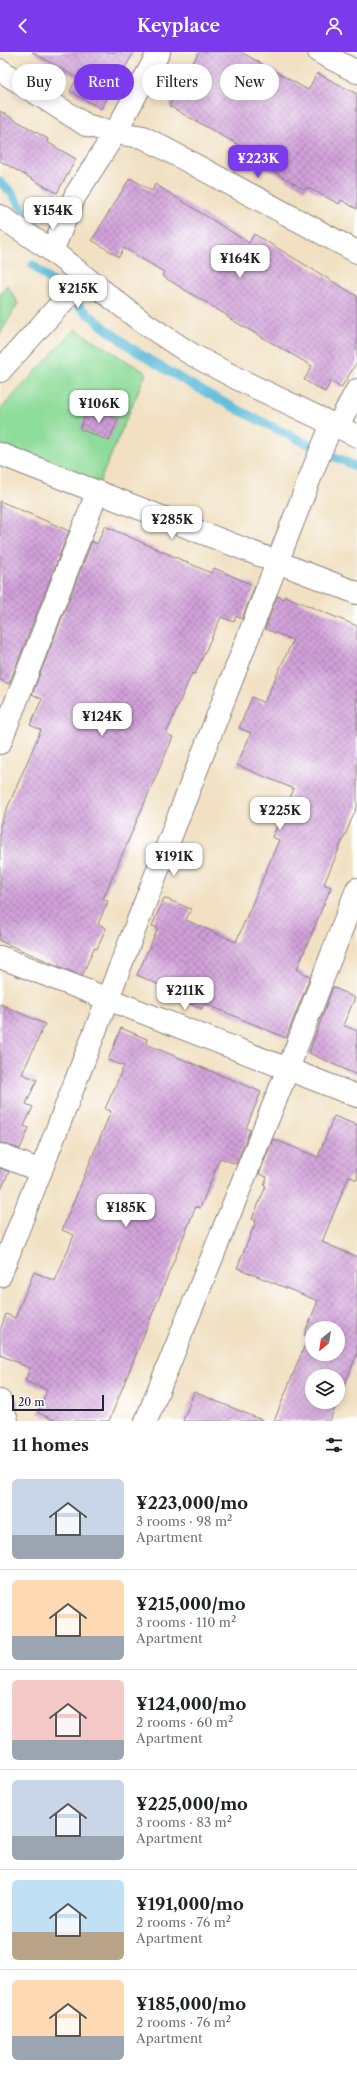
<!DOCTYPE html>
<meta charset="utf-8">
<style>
body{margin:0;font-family:"Libre Caslon Text",serif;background:#f6f6f6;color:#202124;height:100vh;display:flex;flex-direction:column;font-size:15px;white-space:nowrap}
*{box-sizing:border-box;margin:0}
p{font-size:13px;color:#757577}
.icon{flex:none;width:22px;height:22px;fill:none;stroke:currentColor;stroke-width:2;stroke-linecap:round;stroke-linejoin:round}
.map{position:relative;height:1369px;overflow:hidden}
.drawer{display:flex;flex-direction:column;background:#fff;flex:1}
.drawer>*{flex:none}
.hud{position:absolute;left:12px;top:12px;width:333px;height:36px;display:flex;gap:8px}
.needle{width:26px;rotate:210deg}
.controls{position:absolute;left:305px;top:1269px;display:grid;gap:8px}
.controls a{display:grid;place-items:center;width:40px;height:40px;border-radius:50%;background:#fff;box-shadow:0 2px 10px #0003;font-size:20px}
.scale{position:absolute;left:12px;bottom:10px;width:92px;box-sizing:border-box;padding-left:4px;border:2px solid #22223b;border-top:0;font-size:11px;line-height:14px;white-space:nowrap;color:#22223b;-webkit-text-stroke:3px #fff;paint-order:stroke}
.price{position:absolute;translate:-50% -34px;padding:0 9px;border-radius:8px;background:#fff;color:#222;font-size:13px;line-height:26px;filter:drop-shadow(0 1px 2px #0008)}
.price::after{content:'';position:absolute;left:50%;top:24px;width:12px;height:9px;margin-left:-6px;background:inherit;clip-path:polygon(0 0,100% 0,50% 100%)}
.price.active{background:#7c3aed;color:#fff}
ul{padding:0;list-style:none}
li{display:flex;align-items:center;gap:12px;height:100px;padding:0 12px}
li+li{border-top:1px solid #e0e0e0}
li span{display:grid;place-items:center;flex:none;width:112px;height:80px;border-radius:6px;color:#555}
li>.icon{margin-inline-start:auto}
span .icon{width:48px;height:48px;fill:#fffc;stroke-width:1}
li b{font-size:17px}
h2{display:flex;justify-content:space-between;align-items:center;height:48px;padding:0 12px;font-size:17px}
.chip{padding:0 14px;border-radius:18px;background:#fff;box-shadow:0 2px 10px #0003;font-size:14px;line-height:36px}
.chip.active{background:#7c3aed;color:#fff}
header{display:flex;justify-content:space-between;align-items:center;height:52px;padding:0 12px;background:#7c3aed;color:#fff;font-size:18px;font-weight:600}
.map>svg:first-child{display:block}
.park{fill:#8edc9a;stroke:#587f6a}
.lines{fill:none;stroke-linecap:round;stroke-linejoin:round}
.stream{stroke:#5bbbd9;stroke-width:9}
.building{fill:url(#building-cross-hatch);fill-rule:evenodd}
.minor-casing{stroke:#8a817e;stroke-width:24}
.minor{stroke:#fff;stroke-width:22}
</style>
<header><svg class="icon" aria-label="back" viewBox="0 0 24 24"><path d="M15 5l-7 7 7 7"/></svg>Keyplace<svg class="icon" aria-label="person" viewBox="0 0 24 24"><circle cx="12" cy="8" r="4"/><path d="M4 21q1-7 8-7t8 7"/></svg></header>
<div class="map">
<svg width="357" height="1369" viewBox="0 0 357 1369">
<defs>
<pattern id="building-cross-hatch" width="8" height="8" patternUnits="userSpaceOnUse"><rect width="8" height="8" fill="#d1a0d9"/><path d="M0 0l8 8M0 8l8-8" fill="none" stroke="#a982b1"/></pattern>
</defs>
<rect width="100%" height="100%" fill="#fff"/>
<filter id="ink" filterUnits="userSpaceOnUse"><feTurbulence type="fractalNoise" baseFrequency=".025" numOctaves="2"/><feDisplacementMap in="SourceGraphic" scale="8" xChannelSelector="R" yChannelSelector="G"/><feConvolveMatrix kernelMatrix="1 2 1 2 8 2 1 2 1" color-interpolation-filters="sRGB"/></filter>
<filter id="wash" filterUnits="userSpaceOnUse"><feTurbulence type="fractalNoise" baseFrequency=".012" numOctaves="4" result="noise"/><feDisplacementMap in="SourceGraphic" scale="16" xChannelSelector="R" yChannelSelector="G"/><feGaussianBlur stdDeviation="0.9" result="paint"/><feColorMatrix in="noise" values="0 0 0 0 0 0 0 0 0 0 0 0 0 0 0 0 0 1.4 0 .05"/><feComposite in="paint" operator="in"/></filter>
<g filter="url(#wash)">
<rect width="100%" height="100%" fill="#f1e0c1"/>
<g class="park">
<path d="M7,233L18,251L0,282V243Z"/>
<path d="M75,277L146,321L99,431L0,392V358Z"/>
</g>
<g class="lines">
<g class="stream">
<path d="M0,130L11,140L23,158"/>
<path d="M33,213C71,247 109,283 153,310C218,350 288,383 357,415"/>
</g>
</g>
<g id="blocks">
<g class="building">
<path d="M32,0H134L101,57L70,39L77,26Z"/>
<path d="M199,0H241L308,38L317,21L357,42V157L341,148L339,152L307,135L305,138L250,106L253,101L169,54Z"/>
<path d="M0,59L48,87L47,90L76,107L57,141L0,109Z"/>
<path d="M130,126L152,139L155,132L249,191L254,182L357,244V310L341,336L331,329L325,340L304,328L312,314L227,265L228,264L162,224L164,220L124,196L119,205L92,188Z"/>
<path d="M88,355L118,367L109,389L80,377Z"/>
<path d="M0,449L69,479L9,632L0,628Z"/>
<path d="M105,474L211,521L214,516L255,534L242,567L236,564L234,570L221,565L195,622L192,621L166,682L173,685L103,847L108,849L98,872L106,876L97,897L94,896L82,924L0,889V773L41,678L30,673L42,647L32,642L92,489L97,492Z"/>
<path d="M277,544L284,547L285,544L357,574V755L324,832L331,835L297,917L310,925L286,986L204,951L202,957L166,941L168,937L137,923L158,876L152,874L164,846L191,857L186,868L236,890L279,788L272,785L294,737L237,713L251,681L239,676L252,645L264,651L293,588L265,577Z"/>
<path d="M333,935L355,946L343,973L357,979V1023L309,1001Z"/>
<path d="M0,952L45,972L22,1022L37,1028L26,1052L33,1055L24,1074L29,1076L20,1097L0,1091Z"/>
<path d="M121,976L147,987L146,992L261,1040L246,1076L250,1078L236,1112L220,1106L200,1156L196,1154L109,1369H57L38,1361L47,1338L25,1329L30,1316L0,1303V1278L6,1262L15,1266L34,1220L55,1229L74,1183L62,1178L111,1059L105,1057L124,1014L108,1008Z"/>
<path d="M334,1064L357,1073V1128L349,1124L322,1190L357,1205V1302L338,1349V1324H312V1350H337L330,1369H274L308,1285L304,1283L318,1249L237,1216L256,1169L252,1167L266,1134L264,1133L267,1125L259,1122L273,1087L318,1105ZM312,1276H338V1302H312Z"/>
<path d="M0,1116L9,1120L0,1140Z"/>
<path d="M194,1340L262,1368V1369H183Z"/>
</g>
</g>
</g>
<g filter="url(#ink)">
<use href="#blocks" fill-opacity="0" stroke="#8a817e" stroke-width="1"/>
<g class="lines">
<defs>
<g id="minor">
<path d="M319,0L357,20"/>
<path d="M0,18L86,73L115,81L143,85L357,200"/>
<path d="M0,164L52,199L141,269L191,302L238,327L357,384"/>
<path d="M52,199L75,144L115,81L159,0"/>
<path d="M0,319L85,225"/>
<path d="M337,375L357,338"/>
<path d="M0,402L357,541"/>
<path d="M0,691L97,441"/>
<path d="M0,905L357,1044"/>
<path d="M0,1103L41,1119"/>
<path d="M0,1224L315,413L332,372"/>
<path d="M0,1349L7,1369"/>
<path d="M146,1369L288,1017L357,837"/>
</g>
</defs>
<use href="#minor" class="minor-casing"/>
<use href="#minor" class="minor"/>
</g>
</g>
</svg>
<div class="controls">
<a><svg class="needle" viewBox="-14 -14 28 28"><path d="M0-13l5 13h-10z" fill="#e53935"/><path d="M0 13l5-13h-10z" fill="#757577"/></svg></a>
<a><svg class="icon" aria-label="layers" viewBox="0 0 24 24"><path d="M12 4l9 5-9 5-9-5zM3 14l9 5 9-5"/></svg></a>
</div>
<div class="scale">20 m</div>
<b class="price active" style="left:258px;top:127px">¥223K</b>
<b class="price" style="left:53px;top:179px">¥154K</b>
<b class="price" style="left:240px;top:227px">¥164K</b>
<b class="price" style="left:78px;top:257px">¥215K</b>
<b class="price" style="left:99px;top:372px">¥106K</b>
<b class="price" style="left:172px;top:488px">¥285K</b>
<b class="price" style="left:102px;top:685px">¥124K</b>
<b class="price" style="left:280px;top:779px">¥225K</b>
<b class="price" style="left:174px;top:825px">¥191K</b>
<b class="price" style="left:185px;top:959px">¥211K</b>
<b class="price" style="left:126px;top:1176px">¥185K</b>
<div class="hud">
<a class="chip">Buy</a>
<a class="chip active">Rent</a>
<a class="chip">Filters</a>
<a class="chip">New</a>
</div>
</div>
<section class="drawer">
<h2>11 homes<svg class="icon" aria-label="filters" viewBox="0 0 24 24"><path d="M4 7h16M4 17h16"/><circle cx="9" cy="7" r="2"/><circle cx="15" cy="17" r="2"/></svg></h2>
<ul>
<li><span style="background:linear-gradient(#c9d6e8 70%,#9aa5b1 0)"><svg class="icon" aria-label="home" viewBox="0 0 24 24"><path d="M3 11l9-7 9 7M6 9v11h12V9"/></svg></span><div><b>¥223,000/mo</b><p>3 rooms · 98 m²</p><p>Apartment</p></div></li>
<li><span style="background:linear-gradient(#ffd9b3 70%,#9aa5b1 0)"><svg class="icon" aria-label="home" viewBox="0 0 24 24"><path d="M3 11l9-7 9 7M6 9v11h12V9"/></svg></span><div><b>¥215,000/mo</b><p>3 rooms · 110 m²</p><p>Apartment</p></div></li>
<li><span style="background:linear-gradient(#f6c9c9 75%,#9aa5b1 0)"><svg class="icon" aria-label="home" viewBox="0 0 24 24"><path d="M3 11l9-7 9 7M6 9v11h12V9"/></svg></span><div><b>¥124,000/mo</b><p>2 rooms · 60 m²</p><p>Apartment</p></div></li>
<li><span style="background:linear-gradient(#c9d6e8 70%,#9aa5b1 0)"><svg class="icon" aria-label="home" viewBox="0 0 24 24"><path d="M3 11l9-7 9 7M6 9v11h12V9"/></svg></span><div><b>¥225,000/mo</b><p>3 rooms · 83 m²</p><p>Apartment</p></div></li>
<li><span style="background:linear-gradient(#bfe0f5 65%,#b9a48a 0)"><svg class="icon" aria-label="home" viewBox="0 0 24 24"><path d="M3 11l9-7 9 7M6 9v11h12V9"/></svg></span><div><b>¥191,000/mo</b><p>2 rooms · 76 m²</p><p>Apartment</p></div></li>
<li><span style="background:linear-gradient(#ffd9b3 70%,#9aa5b1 0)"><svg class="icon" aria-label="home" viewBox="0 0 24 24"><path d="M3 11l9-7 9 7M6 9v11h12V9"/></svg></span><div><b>¥185,000/mo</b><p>2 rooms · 76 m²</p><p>Apartment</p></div></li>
</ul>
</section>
